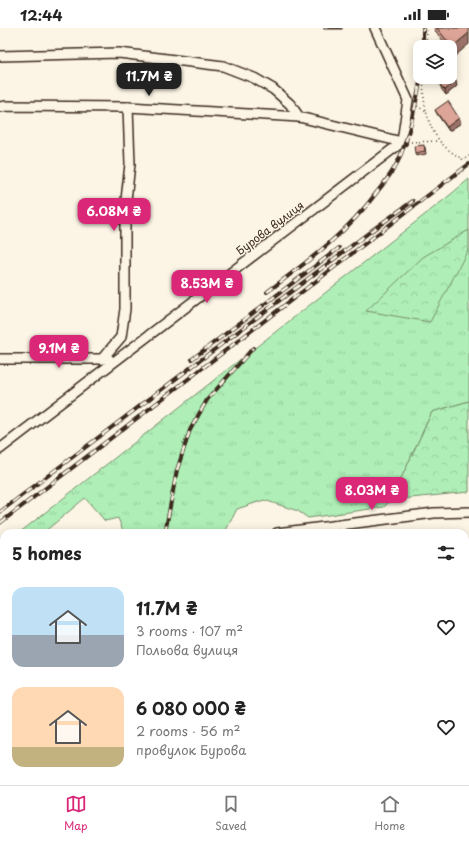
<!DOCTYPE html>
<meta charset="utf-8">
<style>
body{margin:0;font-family:"Playpen Sans",sans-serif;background:#f6f6f6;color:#222;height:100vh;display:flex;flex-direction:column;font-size:15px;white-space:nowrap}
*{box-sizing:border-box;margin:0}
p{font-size:13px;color:#767676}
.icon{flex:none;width:22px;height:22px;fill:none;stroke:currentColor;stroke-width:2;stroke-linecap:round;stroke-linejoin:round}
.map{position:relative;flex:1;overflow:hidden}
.panel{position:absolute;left:0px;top:501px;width:469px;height:256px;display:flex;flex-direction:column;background:#fff;border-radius:12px 12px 0 0;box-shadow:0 2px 10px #0003}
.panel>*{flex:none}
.fabs{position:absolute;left:413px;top:12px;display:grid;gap:8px}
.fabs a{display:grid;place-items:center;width:44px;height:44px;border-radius:8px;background:#fff;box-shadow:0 2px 10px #0003;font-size:20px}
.price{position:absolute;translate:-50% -34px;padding:0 9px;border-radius:8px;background:#db2777;color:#fff;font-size:13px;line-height:26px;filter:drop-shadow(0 1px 2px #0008)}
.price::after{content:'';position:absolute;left:50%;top:24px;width:12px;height:9px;margin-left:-6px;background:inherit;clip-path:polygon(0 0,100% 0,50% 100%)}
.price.selected{background:#222;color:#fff}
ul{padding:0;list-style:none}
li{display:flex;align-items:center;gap:12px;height:100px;padding:0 12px}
li span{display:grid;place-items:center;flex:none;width:112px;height:80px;border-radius:12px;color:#555}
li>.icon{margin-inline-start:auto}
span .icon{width:48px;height:48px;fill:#fffc;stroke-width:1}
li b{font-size:17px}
h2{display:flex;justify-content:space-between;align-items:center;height:48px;padding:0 12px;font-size:17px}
.status{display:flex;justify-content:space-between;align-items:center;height:28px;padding:0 20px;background:#fff;direction:ltr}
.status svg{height:11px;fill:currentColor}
.tabs{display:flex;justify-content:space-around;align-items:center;height:56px;border-top:1px solid #e0e0e0;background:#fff;font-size:11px;color:#767676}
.tabs a{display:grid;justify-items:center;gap:2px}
.tabs .selected{color:#db2777}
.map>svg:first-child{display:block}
.grass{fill:url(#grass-tufts);stroke:#758c6a}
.forest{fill:url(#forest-crowns);stroke:#758c6a}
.water{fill:url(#water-waves);stroke:#7592a4}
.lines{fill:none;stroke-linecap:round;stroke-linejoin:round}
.lane-casing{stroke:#3b2a1e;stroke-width:8}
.street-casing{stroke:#3b2a1e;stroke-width:12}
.path{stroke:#3b2a1e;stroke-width:1.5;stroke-dasharray:1 3;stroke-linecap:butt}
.lane{stroke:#fcf5e5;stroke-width:4.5}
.street{stroke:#fcf5e5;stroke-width:9}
.rail-casing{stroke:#3b2a1e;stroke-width:4}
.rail{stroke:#fcf5e5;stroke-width:2.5;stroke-dasharray:8;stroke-linecap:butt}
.wall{fill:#be8d83;stroke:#3b2a1e}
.shaded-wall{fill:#9b736a;stroke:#3b2a1e}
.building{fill:#dda498;stroke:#3b2a1e}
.labels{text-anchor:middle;stroke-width:3;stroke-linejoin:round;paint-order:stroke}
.street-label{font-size:11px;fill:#3b2a1e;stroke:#fcf5e5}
</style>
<div class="status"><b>12:44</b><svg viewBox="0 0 49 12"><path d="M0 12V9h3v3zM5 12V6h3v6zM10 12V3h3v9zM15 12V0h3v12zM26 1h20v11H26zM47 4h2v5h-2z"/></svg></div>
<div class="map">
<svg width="469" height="757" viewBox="0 0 469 757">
<defs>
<pattern id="grass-tufts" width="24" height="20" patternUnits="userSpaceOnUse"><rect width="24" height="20" fill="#afefb7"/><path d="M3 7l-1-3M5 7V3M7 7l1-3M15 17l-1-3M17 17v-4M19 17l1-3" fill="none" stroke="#97cd9d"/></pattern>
<pattern id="forest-crowns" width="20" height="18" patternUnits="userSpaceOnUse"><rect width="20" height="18" fill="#afefb7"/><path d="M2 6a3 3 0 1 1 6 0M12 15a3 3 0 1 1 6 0" fill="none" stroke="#97cd9d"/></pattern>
<pattern id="water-waves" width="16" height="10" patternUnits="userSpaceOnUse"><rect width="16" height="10" fill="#9cd7fd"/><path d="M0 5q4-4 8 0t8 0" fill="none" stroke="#87b9d8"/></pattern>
</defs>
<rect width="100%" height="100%" fill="#fcf5e5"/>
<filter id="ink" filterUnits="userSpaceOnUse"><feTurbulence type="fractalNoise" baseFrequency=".025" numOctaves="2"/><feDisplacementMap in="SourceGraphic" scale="8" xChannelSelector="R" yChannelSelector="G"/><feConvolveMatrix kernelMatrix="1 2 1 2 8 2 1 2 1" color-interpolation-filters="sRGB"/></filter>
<g filter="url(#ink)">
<g class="grass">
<path d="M469,151V373L432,384L391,472L384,479L308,490L298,483L264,472L237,481L225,504L214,505H124L118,490L105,493L85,470L43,505H19L450,167Z"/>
<path d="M4,517V536L0,539V520Z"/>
</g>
<g class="forest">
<path d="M469,202V220L430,294L366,283L423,229Z"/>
<path d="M469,373V464L391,472L432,384Z"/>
</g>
<path class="water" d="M465,571L469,574V692L465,691Z"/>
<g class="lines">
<defs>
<g id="lane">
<path d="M341,498L343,505"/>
<path d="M440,753L441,757"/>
</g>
<g id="street">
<path d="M375,0L408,72L402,114"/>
<path d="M0,28L119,25L223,38L254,50L273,61L290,76L299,89"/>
<path d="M0,79L6,78L128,79L299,89L402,114"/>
<path d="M0,331H109"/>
<path d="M102,331L121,309L125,281V181L130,136L128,79"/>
<path d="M0,421L402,114"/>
<path d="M277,505L434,485L469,484"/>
<path d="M0,577L4,574"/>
<path d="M47,753V757"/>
</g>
</defs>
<use href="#lane" class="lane-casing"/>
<use href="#street" class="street-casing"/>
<g class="path">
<path d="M426,19L427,0"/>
<path d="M424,49C422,70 426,95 439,112C445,121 455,126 463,132L469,128"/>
<path d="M417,78L427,84"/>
<path d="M411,114L439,113"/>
</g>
<use href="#lane" class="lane"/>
<use href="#street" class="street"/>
<defs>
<g id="rail">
<path d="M423,19V0"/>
<path d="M267,264C307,234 347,205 377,164C385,154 394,143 399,131C410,106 416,76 421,49"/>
<path d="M192,331L339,220"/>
<path d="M0,484L371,203L413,173"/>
<path d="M0,495L469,136"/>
<path d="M165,505L177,442L190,402L207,372L253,320"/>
<path d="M146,753V757"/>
<path d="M178,753L179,757"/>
<path d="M132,757L133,753"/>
</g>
</defs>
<use href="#rail" class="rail-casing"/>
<use href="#rail" class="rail"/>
</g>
<g class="wall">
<rect x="324" y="0" width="18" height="1"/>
<path d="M434,0H469L455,28L450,21V19H448L436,4Z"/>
<path d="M440,49L457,58L446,67L442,62L440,57L443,55Z"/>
<path d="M435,82L461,95L449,103L437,86Z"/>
<path d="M425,119L426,126L416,128L415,125Z"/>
</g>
<g class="shaded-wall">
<path d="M469,5V16L455,28L452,19Z"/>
<path d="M456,53L457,58L446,67L445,62Z"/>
<path d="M459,90L461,95L449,103L447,99Z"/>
<path d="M4,602V608L0,611V605Z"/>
</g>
<g class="building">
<path d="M437,0H469V5L452,19Z"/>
<path d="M450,47L456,53L445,62L440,57L445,53L441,49H450Z"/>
<path d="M448,73L459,90L447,99L435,82Z"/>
<path d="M424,117L425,123L415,125L414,118Z"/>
<path d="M0,596L4,601L0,605Z"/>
</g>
</g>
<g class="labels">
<g class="street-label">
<text transform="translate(270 200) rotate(-37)" y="4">Бурова вулиця</text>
</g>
</g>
</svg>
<div class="fabs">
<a><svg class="icon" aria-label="layers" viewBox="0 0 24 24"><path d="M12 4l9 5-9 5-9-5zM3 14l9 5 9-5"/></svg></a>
</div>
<b class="price selected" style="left:149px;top:69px">11.7M ₴</b>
<b class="price" style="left:114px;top:204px">6.08M ₴</b>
<b class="price" style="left:207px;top:276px">8.53M ₴</b>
<b class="price" style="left:59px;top:341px">9.1M ₴</b>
<b class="price" style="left:372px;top:483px">8.03M ₴</b>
<section class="panel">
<h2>5 homes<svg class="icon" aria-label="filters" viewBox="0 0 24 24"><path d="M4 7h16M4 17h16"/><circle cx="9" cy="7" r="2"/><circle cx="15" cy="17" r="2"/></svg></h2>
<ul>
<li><span style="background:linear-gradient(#bfe0f5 60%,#9aa5b1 0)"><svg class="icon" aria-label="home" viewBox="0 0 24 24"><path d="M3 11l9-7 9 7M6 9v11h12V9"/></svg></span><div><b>11.7M ₴</b><p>3 rooms · 107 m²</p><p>Польова вулиця</p></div><svg class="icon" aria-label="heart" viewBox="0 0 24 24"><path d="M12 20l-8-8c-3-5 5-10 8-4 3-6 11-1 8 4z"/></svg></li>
<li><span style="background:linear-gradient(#ffd9b3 75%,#c2b280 0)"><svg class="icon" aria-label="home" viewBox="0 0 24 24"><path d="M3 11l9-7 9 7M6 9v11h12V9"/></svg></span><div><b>6 080 000 ₴</b><p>2 rooms · 56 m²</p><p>провулок Бурова</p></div><svg class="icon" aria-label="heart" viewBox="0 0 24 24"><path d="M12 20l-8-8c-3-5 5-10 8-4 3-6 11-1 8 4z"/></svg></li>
</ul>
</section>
</div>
<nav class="tabs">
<a class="selected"><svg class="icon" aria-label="map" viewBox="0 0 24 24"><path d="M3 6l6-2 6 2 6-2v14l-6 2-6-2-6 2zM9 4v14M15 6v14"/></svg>Map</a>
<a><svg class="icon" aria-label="saved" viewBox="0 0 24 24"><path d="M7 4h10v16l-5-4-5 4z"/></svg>Saved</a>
<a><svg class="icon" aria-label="home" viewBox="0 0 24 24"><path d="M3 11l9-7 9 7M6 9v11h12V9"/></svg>Home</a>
</nav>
